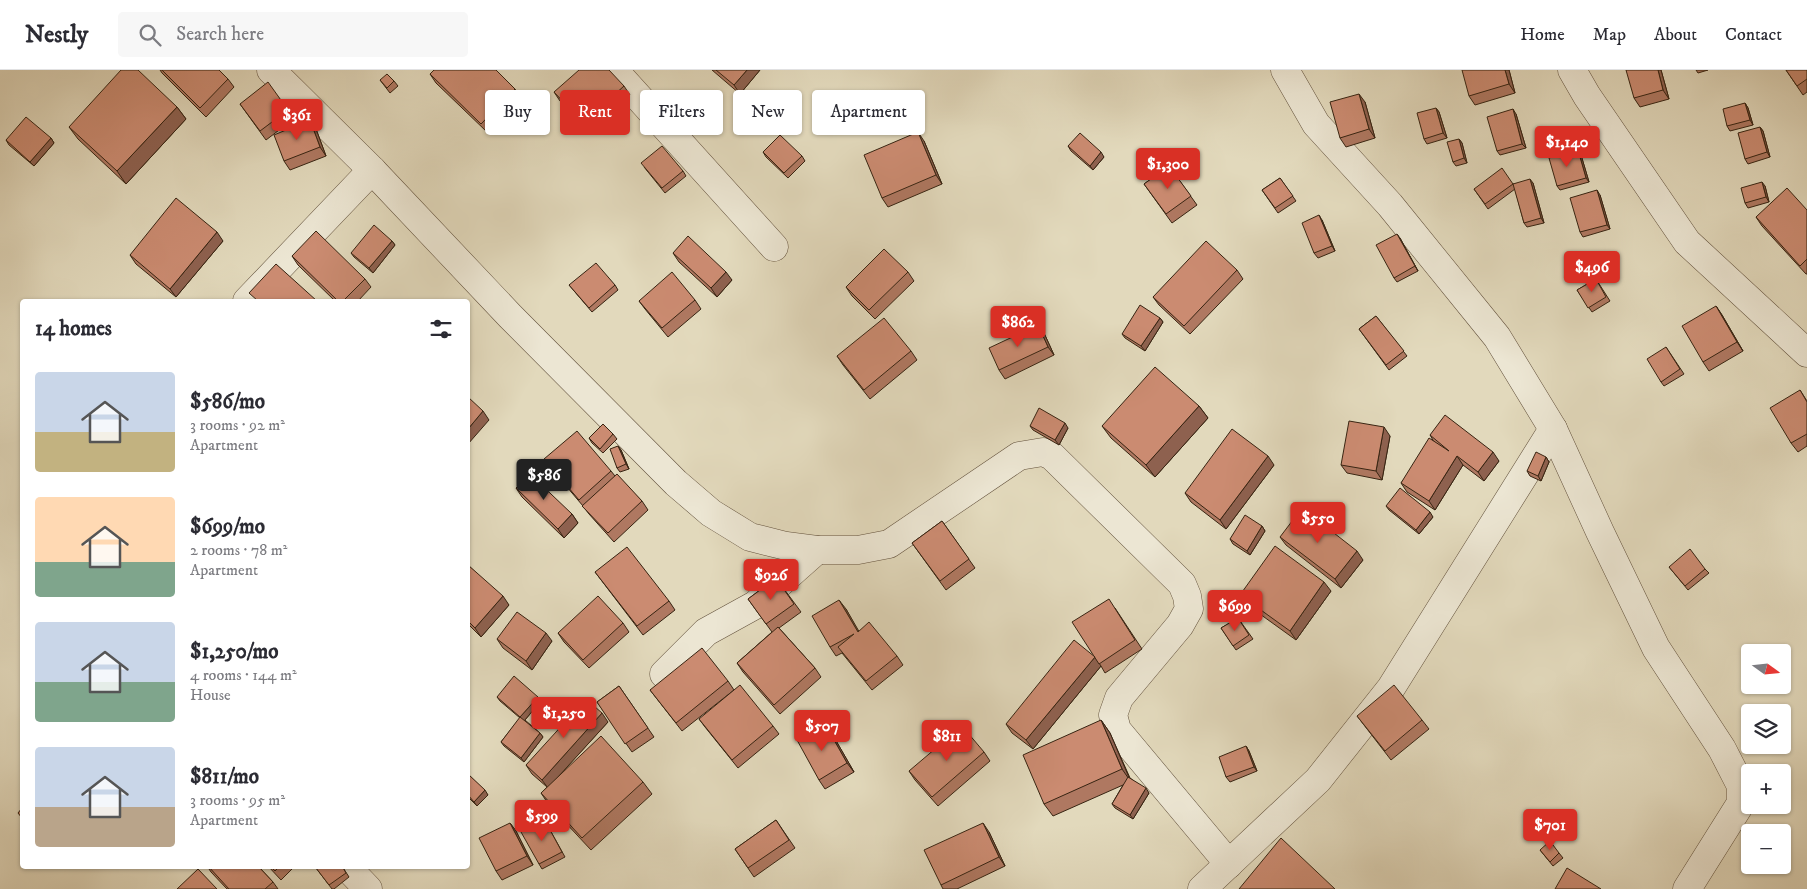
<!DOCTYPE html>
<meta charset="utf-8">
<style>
body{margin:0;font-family:"IM FELL DW Pica",serif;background:#f7f7f7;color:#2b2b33;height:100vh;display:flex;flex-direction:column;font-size:19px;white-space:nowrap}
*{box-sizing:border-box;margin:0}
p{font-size:16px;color:#7c7c81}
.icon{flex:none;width:28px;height:28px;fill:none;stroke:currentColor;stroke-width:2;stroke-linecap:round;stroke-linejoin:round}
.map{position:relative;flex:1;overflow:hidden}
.details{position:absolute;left:20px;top:229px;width:450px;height:570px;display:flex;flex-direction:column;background:#fff;border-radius:5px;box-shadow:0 1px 4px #0004}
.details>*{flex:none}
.guide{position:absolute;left:485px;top:20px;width:475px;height:45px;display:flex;gap:10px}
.needle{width:32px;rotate:105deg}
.tools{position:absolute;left:1741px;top:574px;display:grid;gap:10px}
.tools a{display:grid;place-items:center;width:50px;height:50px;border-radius:5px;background:#fff;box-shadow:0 1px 4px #0004;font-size:25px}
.price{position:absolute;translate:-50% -42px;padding:0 11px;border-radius:5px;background:#d93025;color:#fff;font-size:16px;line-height:32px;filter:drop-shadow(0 1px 2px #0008)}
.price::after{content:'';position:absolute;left:50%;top:30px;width:15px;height:11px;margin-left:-8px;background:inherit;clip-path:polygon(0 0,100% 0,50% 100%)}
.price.current{background:#222;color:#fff}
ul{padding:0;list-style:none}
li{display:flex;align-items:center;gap:15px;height:125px;padding:0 15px}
li span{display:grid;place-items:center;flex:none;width:140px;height:100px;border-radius:5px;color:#555}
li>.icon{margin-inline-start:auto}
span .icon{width:60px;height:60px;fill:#fffc;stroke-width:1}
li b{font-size:21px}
h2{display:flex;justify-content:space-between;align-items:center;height:60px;padding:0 15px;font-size:21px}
.pill{padding:0 18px;border-radius:5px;background:#fff;box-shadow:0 1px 4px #0004;font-size:18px;line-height:45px}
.pill.current{background:#d93025;color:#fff}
header{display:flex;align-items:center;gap:30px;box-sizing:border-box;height:70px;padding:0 25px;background:#fff;border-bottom:1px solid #e1e1e2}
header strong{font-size:24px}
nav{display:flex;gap:28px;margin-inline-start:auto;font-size:18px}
.search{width:350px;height:45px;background:#f7f7f7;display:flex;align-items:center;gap:12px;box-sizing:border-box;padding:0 18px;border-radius:5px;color:#7c7c81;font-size:19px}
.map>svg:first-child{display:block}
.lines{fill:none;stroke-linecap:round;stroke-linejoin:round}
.minor-casing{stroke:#62513c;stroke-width:29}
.minor{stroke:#ece6d3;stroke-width:28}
.wall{fill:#af7861;stroke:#372412}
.shaded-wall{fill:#8e614f;stroke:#372412}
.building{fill:#cb8b71;stroke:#372412}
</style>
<header>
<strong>Nestly</strong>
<div class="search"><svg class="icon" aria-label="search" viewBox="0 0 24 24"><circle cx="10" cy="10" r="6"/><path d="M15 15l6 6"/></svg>Search here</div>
<nav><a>Home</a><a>Map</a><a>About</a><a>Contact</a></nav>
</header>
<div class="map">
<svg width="1807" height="819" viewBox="0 0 1807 819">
<rect width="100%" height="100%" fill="#e2d9bc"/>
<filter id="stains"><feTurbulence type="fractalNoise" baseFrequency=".004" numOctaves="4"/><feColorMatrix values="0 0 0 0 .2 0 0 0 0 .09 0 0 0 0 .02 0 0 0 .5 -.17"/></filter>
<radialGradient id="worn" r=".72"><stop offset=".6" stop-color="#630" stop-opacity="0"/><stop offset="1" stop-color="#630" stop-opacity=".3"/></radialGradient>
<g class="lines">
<defs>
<g id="minor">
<path d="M271,0L372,100L510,246L676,413L711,443L750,467L786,476L817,480H858L889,474L1019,386L1043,382L1052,386L1182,514L1187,526L1189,539L1180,555L1119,628L1113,645L1117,660L1229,794"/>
<path d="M614,0L774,177"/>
<path d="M1285,0L1316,54L1390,135L1497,267L1553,359L1600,462L1656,578L1722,679L1741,716V733L1687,819"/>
<path d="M1572,0L1587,26L1687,172L1807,283"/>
<path d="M247,231L372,100"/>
<path d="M664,604L706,562L755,535L817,480"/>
<path d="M346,796L368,819"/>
<path d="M1202,819L1318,710L1391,618L1553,359"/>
</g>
</defs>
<use href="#minor" class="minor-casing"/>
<use href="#minor" class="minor"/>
</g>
<g class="wall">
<path d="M160,0H219L228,9L234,17L206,47L162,3Z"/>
<path d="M712,0H760L740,24Z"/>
<path d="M1509,0L1515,23L1475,35L1469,26Z"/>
<path d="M1661,0L1669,29L1640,37L1634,28Z"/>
<path d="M1696,0H1708L1698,3Z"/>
<path d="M1786,0H1807V22L1803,25Z"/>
<path d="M430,4L515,19L521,27L487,62L436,13Z"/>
<path d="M380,10L394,11L398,16L390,23Z"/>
<path d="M624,16L630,25L589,62L560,31L554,22Z"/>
<path d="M1365,32L1375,68L1346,77L1340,68Z"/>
<path d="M1745,33L1748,38L1753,55L1730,61L1727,56Z"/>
<path d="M240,34L288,40L295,48L266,70Z"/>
<path d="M177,37L186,49L126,114L78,69L69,57Z"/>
<path d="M1436,38L1439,42L1447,68L1427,74L1424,69Z"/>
<path d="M1516,44L1526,78L1500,85L1497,81Z"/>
<path d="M1760,57L1763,61L1770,87L1748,94L1745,89Z"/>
<path d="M316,59L326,86L290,100L284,91Z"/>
<path d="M51,68L54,73L34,96L9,75L6,70Z"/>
<path d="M1459,69L1462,73L1467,93L1456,96L1453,92Z"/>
<path d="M924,71L942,114L888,137L882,128Z"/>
<path d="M1068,76L1104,87L1093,100L1071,81Z"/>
<path d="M1578,80L1581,85L1589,112L1560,120L1557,116Z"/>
<path d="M763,82L802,86L805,91L788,108L766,87Z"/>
<path d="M1169,96L1197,135L1172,153L1144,114Z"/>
<path d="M644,97L683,101L686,106L665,123Z"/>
<path d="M1280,108L1296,131L1278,143L1262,120Z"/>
<path d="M1533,113L1544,153L1527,157L1524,153L1515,119L1488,139L1474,119L1513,114Z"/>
<path d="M1765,116L1769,132L1748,138L1745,133Z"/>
<path d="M1600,125L1610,159L1583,167L1580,162Z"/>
<path d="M1807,140V204H1806L1762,156L1756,147Z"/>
<path d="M1322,150L1335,181L1318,188L1314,183Z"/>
<path d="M1400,168L1418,201L1397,212L1394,208Z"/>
<path d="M223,171L176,227L136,194L130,185Z"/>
<path d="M392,171L395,175L373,203L354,187L351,183Z"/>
<path d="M673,183L732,210L717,227L679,192Z"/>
<path d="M292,186L365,209L371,217L358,231H335L298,195Z"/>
<path d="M1237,200L1243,209L1190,264L1159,235L1153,227Z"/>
<path d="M908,202L914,211L875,249L852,226L846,217Z"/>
<path d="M1596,209L1610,231L1592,242L1577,220Z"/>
<path d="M569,215H615L618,220L592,242Z"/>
<path d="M695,230L701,239L668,267L645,239L639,231Z"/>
<path d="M1716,236L1722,245L1743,281L1709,301L1703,292Z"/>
<path d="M1376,246L1407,286L1389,300L1359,259Z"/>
<path d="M1160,248L1163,252L1145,281L1125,268L1122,264Z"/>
<path d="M1038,255L1044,263L1054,285L1005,309L999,300Z"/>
<path d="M1666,277L1684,304L1664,316L1661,312Z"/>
<path d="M911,281L917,290L870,329L843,295L837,286Z"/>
<path d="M1800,320L1807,331V376L1798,382L1791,373Z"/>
<path d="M1199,336L1208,348L1155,407L1111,368L1102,356Z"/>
<path d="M1030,356L1068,358L1059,375L1033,360Z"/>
<path d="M613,364L617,369L603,383L592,373L589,368Z"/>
<path d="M1430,365L1499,391L1484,411L1463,395L1435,440L1407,422L1401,413L1434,372Z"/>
<path d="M1390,366L1382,410L1347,403L1341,395Z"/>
<path d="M618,376L621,380L629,399L620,402L617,398Z"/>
<path d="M1546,387L1549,392L1541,411L1530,406L1527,401Z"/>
<path d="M544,389L611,401L615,406L642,431L648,440L614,472L589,444L583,436L550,397Z"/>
<path d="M1274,395L1226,459L1191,432L1185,423Z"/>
<path d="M516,418L572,444L578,453L564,468L522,427Z"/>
<path d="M1386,436L1433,447L1419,464L1389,440Z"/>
<path d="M942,451L975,498L946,520L912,473Z"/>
<path d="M1262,456L1265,461L1250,485L1233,474L1230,469Z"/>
<path d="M1280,467L1363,490L1341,518L1286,475Z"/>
<path d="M468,495L509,535L481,567L468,554Z"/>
<path d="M1669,497L1705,499L1709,503L1688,520Z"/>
<path d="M595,502L669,531L675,540L643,565Z"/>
<path d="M776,508L801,542L779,558L815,598L821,607L780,644L743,602L737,593L772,562L748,529Z"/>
<path d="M1331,521L1296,570L1246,534L1240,525Z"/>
<path d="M1115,538L1142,579L1105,603L1101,596L1033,679L1012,663L1006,654L1095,587Z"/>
<path d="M846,539L858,561L897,586L903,595L872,620L842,583L836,586L830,577Z"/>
<path d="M1238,548L1253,569L1236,580L1221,558Z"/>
<path d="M623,553L629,562L589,598L564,572L558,563Z"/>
<path d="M497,569L552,571L532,600L503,578Z"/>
<path d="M728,611L734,620L682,661L650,620Z"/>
<path d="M619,616L654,667L632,682L597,632Z"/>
<path d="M497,627H538L541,631L525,650L540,663L543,667L524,692L504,676L501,672L520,648L500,631Z"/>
<path d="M1357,646L1422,650L1429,659L1391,690Z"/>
<path d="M699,649L773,656L779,664L738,698L705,657Z"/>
<path d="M1101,650L1110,663L1130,708L1149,723L1133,749L1115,738L1112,734L1123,715L1053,746L1044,734Z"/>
<path d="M608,652L564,700L643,712L652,724L591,780L549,735L541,723L547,717L532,704L526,695Z"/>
<path d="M831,662L854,702L825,719L819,710Z"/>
<path d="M1246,676L1249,681L1257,701L1230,712L1226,707Z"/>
<path d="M984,682L990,691L938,736L915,710L909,701Z"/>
<path d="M468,704L488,725L477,736L468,727Z"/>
<path d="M544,749L565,787L542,799L539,794Z"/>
<path d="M776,750L795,778L754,807L735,779Z"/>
<path d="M510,753L516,761L533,795L502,810L496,801Z"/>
<path d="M989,762L1005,796L957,819H943L941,815Z"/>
<path d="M1540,780L1559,783L1563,788L1553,796Z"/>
<path d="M207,796H258L273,812L278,819H227L211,802Z"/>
<path d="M268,796H295L281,810Z"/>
<path d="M342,796L349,807L334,819H332L316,798Z"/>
</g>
<g class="shaded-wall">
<path d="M747,0H760L740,24L734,15Z"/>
<path d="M1505,0H1509L1515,23L1509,14Z"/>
<path d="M1658,0H1661L1669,29L1663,20Z"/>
<path d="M1359,24L1365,32L1375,68L1369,59Z"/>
<path d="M1745,33L1748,38L1753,55L1750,50Z"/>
<path d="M177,37L186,49L126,114L117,101Z"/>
<path d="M1436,38L1439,42L1447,68L1443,63Z"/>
<path d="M1513,39L1516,44L1526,78L1522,74Z"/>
<path d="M310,50L316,59L326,86L320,77Z"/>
<path d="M1760,57L1763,61L1770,87L1767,82Z"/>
<path d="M918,62L924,71L942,114L936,105Z"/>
<path d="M51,68L54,73L34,96L30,92Z"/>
<path d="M1459,69L1462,73L1467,93L1464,88Z"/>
<path d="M1578,80L1581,85L1589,112L1586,108Z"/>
<path d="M1101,82L1104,87L1093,100L1090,96Z"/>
<path d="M1530,109L1533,113L1544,153L1541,148Z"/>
<path d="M1762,112L1765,116L1769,132L1766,127Z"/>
<path d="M1597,120L1600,125L1610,159L1607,155Z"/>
<path d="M1319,145L1322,150L1335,181L1332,176Z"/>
<path d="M217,162L223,171L176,227L170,219Z"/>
<path d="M1397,164L1400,168L1418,201L1415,196Z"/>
<path d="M392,171L395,175L373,203L369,198Z"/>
<path d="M726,202L732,210L717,227L711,218Z"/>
<path d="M1716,236L1722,245L1743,281L1737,272Z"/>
<path d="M1160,248L1163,252L1145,281L1141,276Z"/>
<path d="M1038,255L1044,263L1054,285L1048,277Z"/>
<path d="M1199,336L1208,348L1155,407L1146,395Z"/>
<path d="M483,341L489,350L468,374V359Z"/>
<path d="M1065,353L1068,358L1059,375L1055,370Z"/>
<path d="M1384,357L1390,366L1382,410L1376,401Z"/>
<path d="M618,376L621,380L629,399L626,394Z"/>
<path d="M1493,382L1499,391L1484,411L1478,402Z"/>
<path d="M1268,386L1274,395L1226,459L1220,450Z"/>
<path d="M1457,386L1463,395L1435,440L1429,431Z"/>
<path d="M1546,387L1549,392L1541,411L1538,406Z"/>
<path d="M1430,442L1433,447L1419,464L1416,460Z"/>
<path d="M572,444L578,453L564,468L558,459Z"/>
<path d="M1262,456L1265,461L1250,485L1247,481Z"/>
<path d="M1357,481L1363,490L1341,518L1335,509Z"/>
<path d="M1324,512L1331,521L1296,570L1290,561Z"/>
<path d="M503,526L509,535L481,567L475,558Z"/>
<path d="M839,530L846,539L864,570L858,562Z"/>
<path d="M546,563L552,571L532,600L526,591Z"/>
<path d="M1095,587L1101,596L1033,679L1026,670Z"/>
<path d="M538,627L541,631L524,651L520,647Z"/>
<path d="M602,643L608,652L548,718L542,710Z"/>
<path d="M1101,650L1110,663L1131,712L1122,699Z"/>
<path d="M825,654L831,662L854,702L847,693Z"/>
<path d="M540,663L543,667L524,692L521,688Z"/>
<path d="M1246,676L1249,681L1257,701L1254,697Z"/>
<path d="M1146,718L1149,723L1133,749L1130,745Z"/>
<path d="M485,720L488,725L477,736L474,732Z"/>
<path d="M510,753L516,761L533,795L527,786Z"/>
<path d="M983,753L989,762L1005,796L999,787Z"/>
</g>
<g class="building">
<path d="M121,0H138L177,37L117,101L69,57Z"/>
<path d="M162,0H219L228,9L200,38Z"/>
<path d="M434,0H496L515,19L481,54L430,4Z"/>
<path d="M579,0H609L624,16L583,53L554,22Z"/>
<path d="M716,0H747L734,15Z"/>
<path d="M1462,0H1505L1509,14L1469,26Z"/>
<path d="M1626,0H1658L1663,20L1634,28Z"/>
<path d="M1786,0H1807V9L1797,16Z"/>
<path d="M387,4L394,11L387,18L380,10Z"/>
<path d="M268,12L288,40L260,61L240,34Z"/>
<path d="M1359,24L1369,59L1340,68L1330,32Z"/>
<path d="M1745,33L1750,50L1727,56L1723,39Z"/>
<path d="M1436,38L1443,63L1424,69L1417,43Z"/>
<path d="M1513,39L1522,74L1497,81L1487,47Z"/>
<path d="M26,47L51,68L30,92L6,70Z"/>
<path d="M310,50L320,77L284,91L274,65Z"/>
<path d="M1760,57L1767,82L1745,89L1738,63Z"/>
<path d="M918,62L936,105L882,128L864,85Z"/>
<path d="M1080,63L1101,82L1090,96L1068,76Z"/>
<path d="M780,65L802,86L784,103L763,82Z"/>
<path d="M1459,69L1464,88L1453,92L1447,72Z"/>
<path d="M662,76L683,101L662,118L641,93Z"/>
<path d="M1578,80L1586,108L1557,116L1549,88Z"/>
<path d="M1169,96L1191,126L1166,144L1144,114Z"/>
<path d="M1502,98L1513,114L1485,134L1474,119Z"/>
<path d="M1280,108L1293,126L1275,138L1262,120Z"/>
<path d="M1530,109L1541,148L1524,153L1513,114Z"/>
<path d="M1762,112L1766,127L1745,133L1741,118Z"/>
<path d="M1787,118L1807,140V189L1800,196L1756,147Z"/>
<path d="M1597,120L1607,155L1580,162L1570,128Z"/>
<path d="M176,128L217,162L170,219L130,185Z"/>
<path d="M1319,145L1332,176L1314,183L1302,153Z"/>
<path d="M374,155L392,171L369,198L351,183Z"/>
<path d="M316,161L365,209L343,231H338L292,186Z"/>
<path d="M1397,164L1415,196L1394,208L1376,175Z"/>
<path d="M688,166L726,202L711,218L673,183Z"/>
<path d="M1206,171L1237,200L1184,256L1153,227Z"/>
<path d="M884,179L908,202L869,240L846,217Z"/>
<path d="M596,193L615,215L589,238L569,215Z"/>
<path d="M276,194L317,231H258L249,223Z"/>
<path d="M672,202L695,230L662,258L639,231Z"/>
<path d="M1596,209L1606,227L1588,238L1577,220Z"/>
<path d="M1140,235L1160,248L1141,276L1122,264Z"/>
<path d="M1716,236L1737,272L1703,292L1682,256Z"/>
<path d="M1376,246L1404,281L1386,295L1359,259Z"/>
<path d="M884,248L911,281L864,320L837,286Z"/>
<path d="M1038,255L1048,277L999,300L989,278Z"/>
<path d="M1666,277L1680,299L1661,312L1647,289Z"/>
<path d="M1155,297L1199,336L1146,395L1102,356Z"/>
<path d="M1800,320L1807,332V364L1791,373L1770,338Z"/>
<path d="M468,327L483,341L468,359Z"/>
<path d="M1039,338L1065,353L1055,370L1030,356Z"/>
<path d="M1445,345L1493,382L1478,402L1457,386L1429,431L1401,413L1429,368L1449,381L1430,365Z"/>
<path d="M1349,351L1384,357L1376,401L1341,395Z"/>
<path d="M603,354L613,364L600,379L589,368Z"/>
<path d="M1232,359L1268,386L1220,450L1185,423Z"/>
<path d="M577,361L611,401L579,430L544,389Z"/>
<path d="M618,376L626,394L617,398L610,379Z"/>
<path d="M1536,382L1546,387L1538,406L1527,401Z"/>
<path d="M530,404L572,444L558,459L516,418Z"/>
<path d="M617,404L642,431L608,463L582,436Z"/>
<path d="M1400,418L1430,442L1416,460L1386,436Z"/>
<path d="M1302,438L1357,481L1335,509L1280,467Z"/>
<path d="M1245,445L1262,456L1247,481L1230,469Z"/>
<path d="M942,451L969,489L940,511L912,473Z"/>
<path d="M1275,476L1324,512L1290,561L1240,525Z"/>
<path d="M627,477L669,531L637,556L595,502Z"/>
<path d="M1690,479L1705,499L1685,516L1669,497Z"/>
<path d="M468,495L503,526L475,558L468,551Z"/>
<path d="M776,508L794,534L766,554L748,529Z"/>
<path d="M598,526L623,553L583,590L558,563Z"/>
<path d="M1109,529L1135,570L1099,594L1072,552Z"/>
<path d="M839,530L858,562L869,552L897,586L866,611L838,577L854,564L830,577L812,546Z"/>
<path d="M517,542L546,563L526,591L497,569Z"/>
<path d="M1238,548L1249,565L1233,576L1221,558Z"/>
<path d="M778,557L815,598L774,635L737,593Z"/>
<path d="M1074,570L1095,587L1026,670L1006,654Z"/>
<path d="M702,578L728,611L676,653L650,620Z"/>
<path d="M514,606L538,627L520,647L497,627Z"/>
<path d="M740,615L773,656L732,690L699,649Z"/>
<path d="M1394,615L1422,650L1385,681L1357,646Z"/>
<path d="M619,616L648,658L625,674L597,632Z"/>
<path d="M586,629L602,643L542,710L526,695Z"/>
<path d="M520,647L540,663L521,688L501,672Z"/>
<path d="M1101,650L1122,699L1044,734L1023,685Z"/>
<path d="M825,654L847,693L819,710L797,670Z"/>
<path d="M962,656L984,682L932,727L909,701Z"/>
<path d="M601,666L643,712L582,768L541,723Z"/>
<path d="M1246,676L1254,697L1226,707L1219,687Z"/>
<path d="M468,704L485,720L474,732L468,725Z"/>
<path d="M1128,707L1146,718L1130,745L1112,734Z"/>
<path d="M22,738V748L18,743Z"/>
<path d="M544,749L562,782L539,794L521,762Z"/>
<path d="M776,750L789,770L748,798L735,779Z"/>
<path d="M510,753L527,786L496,801L479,768Z"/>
<path d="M983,753L999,787L941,815L924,780Z"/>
<path d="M1281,768L1335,819H1239Z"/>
<path d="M1550,771L1559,783L1550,792L1540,780Z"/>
<path d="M208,796H258L273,812L265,819H229Z"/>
<path d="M270,796H280L275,801Z"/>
<path d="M318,796H342L346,803L329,815L316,798Z"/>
<path d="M1567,798L1601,819H1555Z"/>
<path d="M198,799L217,819H177Z"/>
</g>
<rect width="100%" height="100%" filter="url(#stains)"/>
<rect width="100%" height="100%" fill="url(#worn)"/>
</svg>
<div class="tools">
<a><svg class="needle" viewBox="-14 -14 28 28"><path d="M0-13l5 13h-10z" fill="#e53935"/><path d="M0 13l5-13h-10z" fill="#7c7c81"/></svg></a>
<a><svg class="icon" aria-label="layers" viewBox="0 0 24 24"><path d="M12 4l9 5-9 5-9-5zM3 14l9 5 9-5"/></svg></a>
<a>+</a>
<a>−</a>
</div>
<b class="price" style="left:297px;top:71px">$361</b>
<b class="price" style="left:1567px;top:98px">$1,140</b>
<b class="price" style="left:1168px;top:120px">$1,300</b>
<b class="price" style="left:1592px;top:223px">$496</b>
<b class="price" style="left:1018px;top:278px">$862</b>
<b class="price current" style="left:544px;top:431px">$586</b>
<b class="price" style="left:1318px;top:474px">$550</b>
<b class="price" style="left:771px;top:531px">$926</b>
<b class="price" style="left:1235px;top:562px">$699</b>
<b class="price" style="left:564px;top:669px">$1,250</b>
<b class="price" style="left:822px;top:682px">$507</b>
<b class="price" style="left:947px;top:692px">$811</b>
<b class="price" style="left:542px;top:772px">$599</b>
<b class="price" style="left:1550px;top:781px">$701</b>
<div class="guide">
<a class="pill">Buy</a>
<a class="pill current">Rent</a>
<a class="pill">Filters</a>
<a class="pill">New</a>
<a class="pill">Apartment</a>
</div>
<section class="details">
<h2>14 homes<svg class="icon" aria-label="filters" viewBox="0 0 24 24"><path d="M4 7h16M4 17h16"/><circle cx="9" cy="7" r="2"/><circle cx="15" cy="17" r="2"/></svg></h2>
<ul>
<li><span style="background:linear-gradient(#c9d6e8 60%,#c2b280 0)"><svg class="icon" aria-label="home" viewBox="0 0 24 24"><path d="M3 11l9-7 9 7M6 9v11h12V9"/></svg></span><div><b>$586/mo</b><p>3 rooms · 92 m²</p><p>Apartment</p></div></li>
<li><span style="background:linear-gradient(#ffd9b3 65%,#7fa58c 0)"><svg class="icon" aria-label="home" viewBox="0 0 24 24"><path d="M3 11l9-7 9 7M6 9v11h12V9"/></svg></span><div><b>$699/mo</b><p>2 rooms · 78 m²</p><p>Apartment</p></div></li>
<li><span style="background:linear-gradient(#c9d6e8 60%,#7fa58c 0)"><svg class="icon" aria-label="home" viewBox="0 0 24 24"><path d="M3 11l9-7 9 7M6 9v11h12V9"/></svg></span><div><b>$1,250/mo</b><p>4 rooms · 144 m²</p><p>House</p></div></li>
<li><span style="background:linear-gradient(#c9d6e8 60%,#b9a48a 0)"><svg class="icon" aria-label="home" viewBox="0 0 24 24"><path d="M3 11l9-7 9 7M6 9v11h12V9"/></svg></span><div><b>$811/mo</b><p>3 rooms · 95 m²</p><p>Apartment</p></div></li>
</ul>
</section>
</div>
